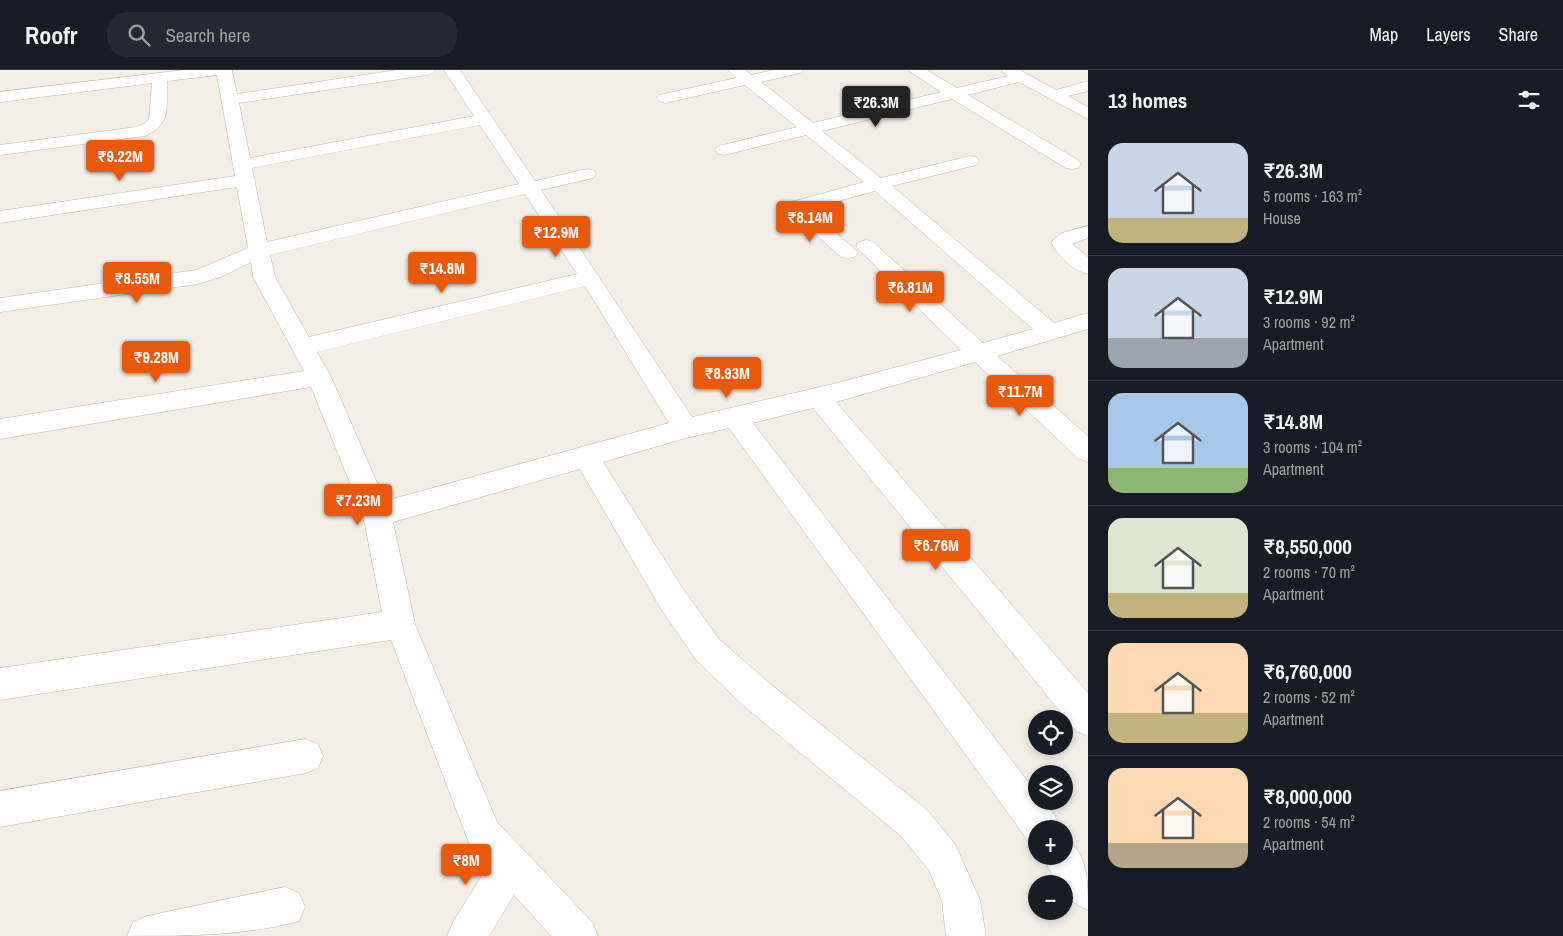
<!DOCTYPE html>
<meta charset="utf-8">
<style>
body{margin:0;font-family:"Archivo Narrow",sans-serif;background:#242831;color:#f1f3f6;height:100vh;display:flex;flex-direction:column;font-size:19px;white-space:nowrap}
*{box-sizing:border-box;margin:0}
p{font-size:16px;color:#9ea1a6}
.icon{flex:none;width:28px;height:28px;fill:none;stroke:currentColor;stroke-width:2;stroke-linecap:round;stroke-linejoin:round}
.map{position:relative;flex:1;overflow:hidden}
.side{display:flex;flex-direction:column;background:#171b24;width:475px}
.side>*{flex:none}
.tools{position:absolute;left:1028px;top:640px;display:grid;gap:10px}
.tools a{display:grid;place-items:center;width:45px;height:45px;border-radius:50%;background:#171b24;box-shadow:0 2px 8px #0003;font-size:25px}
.price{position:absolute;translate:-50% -42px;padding:0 11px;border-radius:5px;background:#ea580c;color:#fff;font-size:16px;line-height:32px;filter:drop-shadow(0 1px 2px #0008)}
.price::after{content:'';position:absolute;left:50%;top:30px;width:15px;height:11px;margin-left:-8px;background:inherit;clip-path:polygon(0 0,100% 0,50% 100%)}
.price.current{background:#222;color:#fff}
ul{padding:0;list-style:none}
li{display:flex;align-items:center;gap:15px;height:125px;padding:0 20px}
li+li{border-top:1px solid #363941}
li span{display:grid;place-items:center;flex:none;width:140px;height:100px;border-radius:15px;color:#555}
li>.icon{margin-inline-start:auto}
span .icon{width:60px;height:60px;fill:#fffc;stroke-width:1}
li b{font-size:21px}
h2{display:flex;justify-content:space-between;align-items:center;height:60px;padding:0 20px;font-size:21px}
header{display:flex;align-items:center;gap:30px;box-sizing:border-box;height:70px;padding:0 25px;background:#171b24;border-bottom:1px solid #363941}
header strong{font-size:24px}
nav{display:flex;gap:28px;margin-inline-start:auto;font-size:18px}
.search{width:350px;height:45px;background:#242831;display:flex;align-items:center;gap:12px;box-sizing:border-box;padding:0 18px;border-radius:20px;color:#9ea1a6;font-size:19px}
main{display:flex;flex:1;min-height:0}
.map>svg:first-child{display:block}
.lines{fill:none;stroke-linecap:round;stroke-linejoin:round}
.street-casing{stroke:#c1b8ac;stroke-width:1}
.street{fill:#fff;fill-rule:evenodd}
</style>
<header>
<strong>Roofr</strong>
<div class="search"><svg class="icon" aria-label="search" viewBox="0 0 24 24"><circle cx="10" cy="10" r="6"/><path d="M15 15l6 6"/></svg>Search here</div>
<nav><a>Map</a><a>Layers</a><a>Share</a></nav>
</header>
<main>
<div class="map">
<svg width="1088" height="866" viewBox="0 0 1088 866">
<rect width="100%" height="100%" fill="#f3eee6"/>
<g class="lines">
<defs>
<g id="street">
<path d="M184,0H232L237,24L397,0H435L432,3L427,5L239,33L250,88L474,46L444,0H460L535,111L587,99L593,100L596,104L593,108L541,120L692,347L837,313L961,280L859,180L856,176L859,172L866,170L873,172L983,273L1033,259L875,121L809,139L858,182L855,187L848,188L841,187L785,137L788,133L864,112L806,65L724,85L718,84L715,80L718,76L797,57L745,15L665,33L659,31L657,28L659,25L736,8L728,0H745L751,5L774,0H803L800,3L761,12L813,53L941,22L908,0H927L957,18L1008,6L1001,0H1020L1056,20L1088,11V21L1068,26L1088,37V49L1019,12L968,25L1078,90L1081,94L1078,98L1072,99L1066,98L952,29L822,61L881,108L970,86L976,87L979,91L976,95L892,116L1054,253L1088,243V259L997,286L1088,366V392L1079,389L975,292L836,332L1088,623V666L1076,661L813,338L753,353L1036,722V731H1044L1055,746L1060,759H1036V775L1029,772L729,358L686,368L603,392L683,519L719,569L768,612L927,740L955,774L980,830L986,866H946L942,831L929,800L901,766L744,636L697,591L661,539L580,399L393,452L415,554L497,752L592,852L598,866H551L514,825L489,866H447L453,852L488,796L471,778L391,570L0,630V598L382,542L363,445L311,317L0,369V349L304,301L253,207L251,192L223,206L198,214L0,242V228L196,200L248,178L237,117L0,153V141L235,106L217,5L167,11C166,36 172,54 145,66L0,85V75L136,57L145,53L149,49L152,13L0,32V22ZM480,55L519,114L267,172L252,98ZM525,124L577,204L309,267L275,207L270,185ZM585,216L669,353L385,431L331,307L317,282Z"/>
<path d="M1088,156V168L1072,174L1088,187V204C1072,200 1058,186 1051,172L1062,163Z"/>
<path d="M306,669L318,674L323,686L318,698L306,703L0,757V721Z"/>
<path d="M1064,768C1088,782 1088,810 1088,840C1076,835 1064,828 1064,814H1059L1049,799L1043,786H1064Z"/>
<path d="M285,817L299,823L305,837L299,851C245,866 184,866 127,866L133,852L147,846Z"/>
</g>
</defs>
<use href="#street" class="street-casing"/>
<use href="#street" class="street"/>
</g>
</svg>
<div class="tools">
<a><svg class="icon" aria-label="locate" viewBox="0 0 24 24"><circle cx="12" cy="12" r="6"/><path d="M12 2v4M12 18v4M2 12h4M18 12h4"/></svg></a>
<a><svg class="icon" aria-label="layers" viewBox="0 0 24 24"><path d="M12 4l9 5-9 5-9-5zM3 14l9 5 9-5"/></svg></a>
<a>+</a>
<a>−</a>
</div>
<b class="price current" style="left:876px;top:58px">₹26.3M</b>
<b class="price" style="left:120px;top:112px">₹9.22M</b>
<b class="price" style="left:810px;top:173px">₹8.14M</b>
<b class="price" style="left:556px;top:188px">₹12.9M</b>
<b class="price" style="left:442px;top:224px">₹14.8M</b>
<b class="price" style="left:137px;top:234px">₹8.55M</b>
<b class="price" style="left:910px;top:243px">₹6.81M</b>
<b class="price" style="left:156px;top:313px">₹9.28M</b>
<b class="price" style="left:727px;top:329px">₹8.93M</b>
<b class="price" style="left:1020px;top:347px">₹11.7M</b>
<b class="price" style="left:358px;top:456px">₹7.23M</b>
<b class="price" style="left:936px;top:501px">₹6.76M</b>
<b class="price" style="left:466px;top:816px">₹8M</b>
</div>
<section class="side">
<h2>13 homes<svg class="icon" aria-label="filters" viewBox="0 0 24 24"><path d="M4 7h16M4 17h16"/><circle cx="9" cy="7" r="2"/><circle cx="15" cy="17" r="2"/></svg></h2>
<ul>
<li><span style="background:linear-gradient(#c9d6e8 75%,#c2b280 0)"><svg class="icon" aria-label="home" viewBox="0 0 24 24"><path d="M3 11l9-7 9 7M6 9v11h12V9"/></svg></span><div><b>₹26.3M</b><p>5 rooms · 163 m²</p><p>House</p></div></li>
<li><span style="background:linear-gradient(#c9d6e8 70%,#9aa5b1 0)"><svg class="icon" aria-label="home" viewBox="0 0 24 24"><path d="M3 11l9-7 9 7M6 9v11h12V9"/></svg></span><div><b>₹12.9M</b><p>3 rooms · 92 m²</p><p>Apartment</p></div></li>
<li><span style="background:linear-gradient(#a9c7e8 75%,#8fb573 0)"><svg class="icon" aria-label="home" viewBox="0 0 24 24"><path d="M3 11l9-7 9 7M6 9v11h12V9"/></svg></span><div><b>₹14.8M</b><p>3 rooms · 104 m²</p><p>Apartment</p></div></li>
<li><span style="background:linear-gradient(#dfe7d0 75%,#c2b280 0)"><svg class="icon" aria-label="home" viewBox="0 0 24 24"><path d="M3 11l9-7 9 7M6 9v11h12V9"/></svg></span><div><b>₹8,550,000</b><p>2 rooms · 70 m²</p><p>Apartment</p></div></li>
<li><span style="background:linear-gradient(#ffd9b3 70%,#c2b280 0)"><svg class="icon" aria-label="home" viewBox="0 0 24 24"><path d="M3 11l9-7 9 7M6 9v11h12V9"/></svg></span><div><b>₹6,760,000</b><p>2 rooms · 52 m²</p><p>Apartment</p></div></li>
<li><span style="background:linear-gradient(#ffd9b3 75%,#b9a48a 0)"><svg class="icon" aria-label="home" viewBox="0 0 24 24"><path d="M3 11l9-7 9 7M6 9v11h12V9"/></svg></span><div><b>₹8,000,000</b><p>2 rooms · 54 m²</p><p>Apartment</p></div></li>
</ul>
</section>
</main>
